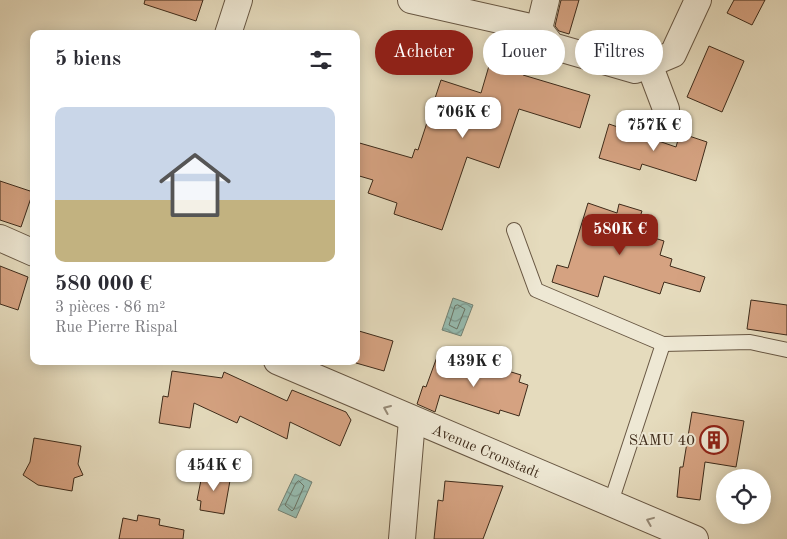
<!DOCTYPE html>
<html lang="fr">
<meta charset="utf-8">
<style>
body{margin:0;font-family:"Old Standard TT",serif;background:#f2f2f3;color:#2b2b33;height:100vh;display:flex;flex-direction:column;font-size:19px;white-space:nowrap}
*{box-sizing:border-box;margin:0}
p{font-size:16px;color:#7c7c81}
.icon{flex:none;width:28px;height:28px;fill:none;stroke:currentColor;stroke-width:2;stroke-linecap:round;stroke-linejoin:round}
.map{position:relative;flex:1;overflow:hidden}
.drawer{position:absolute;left:30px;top:30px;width:330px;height:335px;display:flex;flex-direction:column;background:#fff;border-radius:10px;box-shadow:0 2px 12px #0003}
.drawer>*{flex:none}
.banner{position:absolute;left:375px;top:30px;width:336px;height:45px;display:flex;gap:10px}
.controls{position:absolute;left:716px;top:469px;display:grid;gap:10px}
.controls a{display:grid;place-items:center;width:55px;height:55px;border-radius:50%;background:#fff;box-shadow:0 2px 12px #0003;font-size:25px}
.price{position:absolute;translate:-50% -42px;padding:0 11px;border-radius:10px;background:#fff;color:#222;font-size:16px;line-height:32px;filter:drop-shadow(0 1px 2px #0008)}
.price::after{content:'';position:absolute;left:50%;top:30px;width:15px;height:11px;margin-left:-8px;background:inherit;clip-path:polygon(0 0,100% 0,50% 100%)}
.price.selected{background:#8f2418;color:#fff}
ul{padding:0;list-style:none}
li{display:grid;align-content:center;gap:10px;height:265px;padding:0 25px}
li span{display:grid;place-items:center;height:155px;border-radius:10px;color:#555}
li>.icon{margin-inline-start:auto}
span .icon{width:90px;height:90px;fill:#fffc;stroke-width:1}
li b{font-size:21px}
h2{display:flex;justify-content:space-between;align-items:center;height:60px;padding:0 25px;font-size:21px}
.pill{padding:0 18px;border-radius:22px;background:#fff;box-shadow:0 2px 12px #0003;font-size:18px;line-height:45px}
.pill.selected{background:#8f2418;color:#fff}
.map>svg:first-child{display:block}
.water{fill:url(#water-waves);stroke:#738173}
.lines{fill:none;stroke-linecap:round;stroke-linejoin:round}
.shore{stroke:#6a7364;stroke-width:1}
.building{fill:#d5a281;stroke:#3e2b1a}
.lane-casing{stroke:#685743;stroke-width:16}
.street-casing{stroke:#685743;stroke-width:28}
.lane{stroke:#eee8d4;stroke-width:14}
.street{stroke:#eee8d4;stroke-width:26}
.oneway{stroke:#968a77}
.labels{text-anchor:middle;stroke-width:4;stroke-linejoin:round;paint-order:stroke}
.poi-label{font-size:15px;fill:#3e2b1a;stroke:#eee8d4;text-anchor:end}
.street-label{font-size:15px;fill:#3e2b1a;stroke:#eee8d4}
</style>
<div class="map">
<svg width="787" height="539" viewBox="0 0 787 539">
<defs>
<pattern id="water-waves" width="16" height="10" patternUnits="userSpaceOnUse" patternTransform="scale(1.25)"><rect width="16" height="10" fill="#96bbaf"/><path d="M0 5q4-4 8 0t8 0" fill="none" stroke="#7c988e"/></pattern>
</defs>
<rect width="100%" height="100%" fill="#e5dbbd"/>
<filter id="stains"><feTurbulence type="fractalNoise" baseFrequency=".004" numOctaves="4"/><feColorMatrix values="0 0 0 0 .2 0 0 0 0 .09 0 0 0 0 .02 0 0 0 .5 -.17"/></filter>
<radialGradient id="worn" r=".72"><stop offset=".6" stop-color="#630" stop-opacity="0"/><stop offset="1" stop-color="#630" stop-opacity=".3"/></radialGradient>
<g class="water">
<path d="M453,298L473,305L461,336L442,330Z"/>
<path d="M295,474L312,482L296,518L278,510Z"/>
</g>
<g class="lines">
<g class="shore">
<path d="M458,305L465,309L457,329L449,325L455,306Z"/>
<path d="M299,481L304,486L294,509L292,511L285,505L296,483Z"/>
</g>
</g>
<g class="building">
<path d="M145,0H203L196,21L144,4Z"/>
<path d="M561,0H579L569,34L559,31L555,26Z"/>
<path d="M734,0H765L752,25L727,13Z"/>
<path d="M709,46L744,61L722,112L687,97Z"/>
<path d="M491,59L525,68L523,75L590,95L580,128L519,109L499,168L467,157L442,230L394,214L397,203L368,193L373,180L356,175V142L412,158L415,149L418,150L441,80L481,93Z"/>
<path d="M609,124L676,147L680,133L707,142L696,181L642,164L640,170L599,158Z"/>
<path d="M0,181L33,192L21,227L0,220Z"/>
<path d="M588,203L617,213L619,204L642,211L635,232L664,241L660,255L672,259L670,266L705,277L700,292L664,282L660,294L604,276L598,297L552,282L557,265L568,268Z"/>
<path d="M0,266L28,277L18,310L0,304Z"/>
<path d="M751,300L787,305V335L747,329Z"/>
<path d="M359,331L393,341L384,371L356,363V341Z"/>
<path d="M437,357L492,376L495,367L521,375L519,382L528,385L519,416L500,410L499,414L440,395L435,412L417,404L423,386L426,387Z"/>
<path d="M172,371L222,378L224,372L287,401L292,390L346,412L351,420L340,446L290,422L287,439L240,416L237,423L194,403L190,428L159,423L163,396L168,397Z"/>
<path d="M692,412L744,421L736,467L705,462L700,500L677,497L680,467H683Z"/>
<path d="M34,438L81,446L78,464L83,475L74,478L72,491L38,485L23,475L30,462Z"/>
<path d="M203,470L231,475L224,514L200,510L201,501L197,500Z"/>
<path d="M445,481L503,486L483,539H434L438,500L443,501Z"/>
<path d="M138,515L160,519L159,525L184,530L183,539H119L123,518L137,521Z"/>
</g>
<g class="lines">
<defs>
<g id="lane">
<path d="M514,230L536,290L663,344L610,505"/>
<path d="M663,344L750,342L787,350"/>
</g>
<g id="street">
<path d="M411,0L539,29"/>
<path d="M546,0L539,29L552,46L635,70L673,54L698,0"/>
<path d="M228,34L239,0"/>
<path d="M649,64L666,109"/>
<path d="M0,238L34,253"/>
<path d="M277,361L695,539"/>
<path d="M402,539L412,420"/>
</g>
</defs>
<use href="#lane" class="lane-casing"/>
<use href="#street" class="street-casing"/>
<use href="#lane" class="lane"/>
<use href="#street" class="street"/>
</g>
<defs><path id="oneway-chevron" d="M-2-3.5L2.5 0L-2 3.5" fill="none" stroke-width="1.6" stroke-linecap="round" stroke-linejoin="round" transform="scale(1.25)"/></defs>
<g class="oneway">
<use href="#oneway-chevron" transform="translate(387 409) rotate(-157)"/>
<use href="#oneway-chevron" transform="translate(650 521) rotate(-158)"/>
</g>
<defs>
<symbol id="building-ring" viewBox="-11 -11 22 22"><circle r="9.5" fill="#eee8d4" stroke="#8f2418" stroke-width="1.5"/><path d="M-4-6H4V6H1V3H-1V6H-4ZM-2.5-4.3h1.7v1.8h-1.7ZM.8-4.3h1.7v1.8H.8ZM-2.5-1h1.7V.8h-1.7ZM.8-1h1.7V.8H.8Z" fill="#8f2418"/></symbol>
</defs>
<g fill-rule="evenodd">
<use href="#building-ring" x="698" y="424" width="32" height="32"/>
</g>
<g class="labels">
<g class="poi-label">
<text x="695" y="445">SAMU 40</text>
</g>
<g class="street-label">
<text transform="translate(486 451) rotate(23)" y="5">Avenue Cronstadt</text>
</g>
</g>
<rect width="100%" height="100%" filter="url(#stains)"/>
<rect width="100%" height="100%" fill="url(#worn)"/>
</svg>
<div class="controls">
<a><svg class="icon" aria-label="locate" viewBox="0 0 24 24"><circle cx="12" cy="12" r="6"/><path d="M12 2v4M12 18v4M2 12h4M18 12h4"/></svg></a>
</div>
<b class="price" style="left:463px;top:139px">706K €</b>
<b class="price" style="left:654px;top:152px">757K €</b>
<b class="price selected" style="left:620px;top:256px">580K €</b>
<b class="price" style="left:474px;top:388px">439K €</b>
<b class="price" style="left:214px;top:492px">454K €</b>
<div class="banner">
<a class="pill selected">Acheter</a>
<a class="pill">Louer</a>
<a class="pill">Filtres</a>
</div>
<section class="drawer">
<h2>5 biens<svg class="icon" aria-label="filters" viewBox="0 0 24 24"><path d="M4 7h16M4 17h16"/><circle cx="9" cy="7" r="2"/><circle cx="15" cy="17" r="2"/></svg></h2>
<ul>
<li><span style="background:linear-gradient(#c9d6e8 60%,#c2b280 0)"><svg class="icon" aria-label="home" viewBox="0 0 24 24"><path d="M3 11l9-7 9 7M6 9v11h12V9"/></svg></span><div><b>580 000 €</b><p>3 pièces · 86 m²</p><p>Rue Pierre Rispal</p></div></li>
</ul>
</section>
</div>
